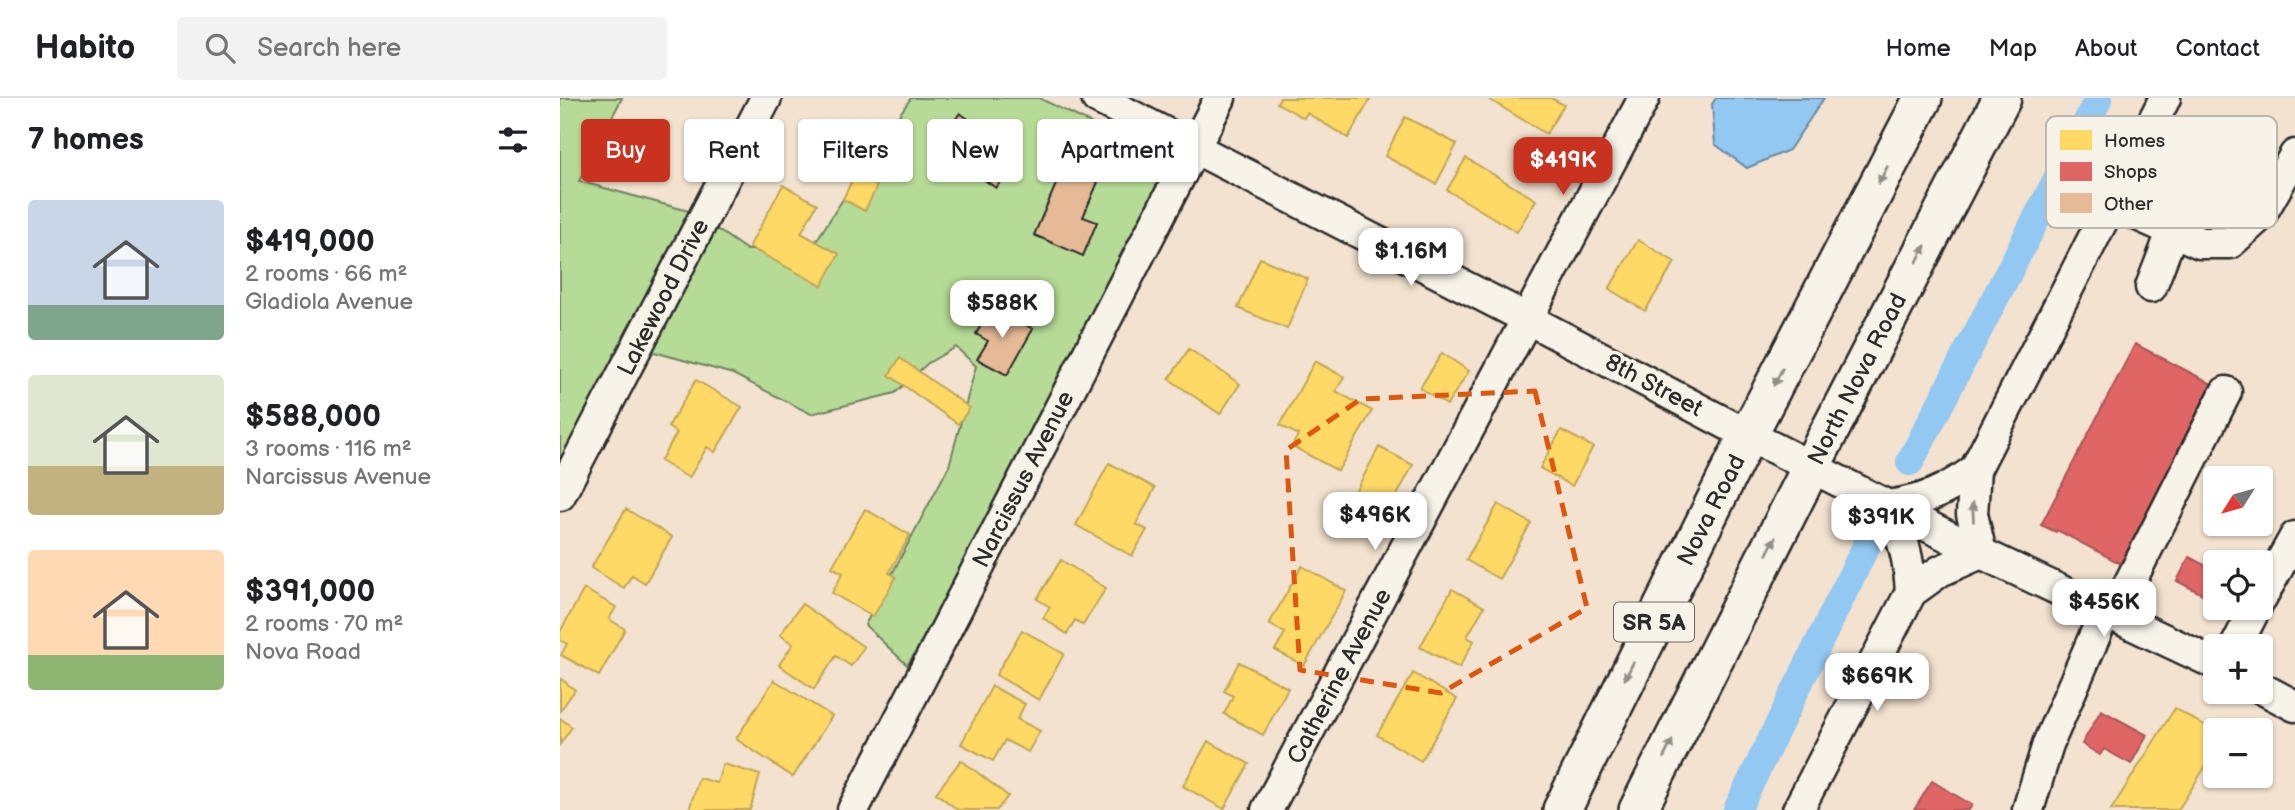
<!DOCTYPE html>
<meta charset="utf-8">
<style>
body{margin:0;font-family:"Balsamiq Sans",sans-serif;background:#f2f2f2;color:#202124;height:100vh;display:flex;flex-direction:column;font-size:26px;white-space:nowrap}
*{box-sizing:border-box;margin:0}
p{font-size:23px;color:#757577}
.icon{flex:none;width:38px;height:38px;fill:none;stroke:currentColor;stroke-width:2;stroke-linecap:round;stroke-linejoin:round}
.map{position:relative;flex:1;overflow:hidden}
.details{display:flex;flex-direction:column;background:#fff;width:560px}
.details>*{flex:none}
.banner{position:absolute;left:21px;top:21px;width:665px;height:63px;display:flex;gap:14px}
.needle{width:46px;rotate:233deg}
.buttons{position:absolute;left:1643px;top:368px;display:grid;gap:14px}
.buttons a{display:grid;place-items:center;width:70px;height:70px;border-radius:7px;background:#fff;box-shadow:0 2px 5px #0004;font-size:35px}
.price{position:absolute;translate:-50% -60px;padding:0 16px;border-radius:14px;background:#fff;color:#222;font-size:23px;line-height:46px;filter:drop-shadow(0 2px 4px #0008)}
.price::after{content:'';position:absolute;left:50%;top:42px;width:21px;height:16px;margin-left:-10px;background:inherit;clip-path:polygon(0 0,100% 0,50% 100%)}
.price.active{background:#c8321e;color:#fff}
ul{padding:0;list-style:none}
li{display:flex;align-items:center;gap:21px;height:175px;padding:0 28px}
li span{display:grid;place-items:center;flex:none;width:196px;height:140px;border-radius:7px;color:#555}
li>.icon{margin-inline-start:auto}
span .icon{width:84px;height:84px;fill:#fffc;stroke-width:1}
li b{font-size:30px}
h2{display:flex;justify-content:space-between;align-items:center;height:84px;padding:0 28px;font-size:30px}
.pill{padding:0 24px;border-radius:7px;background:#fff;box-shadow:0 2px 5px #0004;font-size:24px;line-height:63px}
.pill.active{background:#c8321e;color:#fff}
header{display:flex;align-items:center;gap:42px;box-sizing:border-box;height:98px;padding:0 35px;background:#fff;border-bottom:2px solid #e0e0e0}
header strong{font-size:33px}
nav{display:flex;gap:38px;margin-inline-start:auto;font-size:24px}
.search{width:490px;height:63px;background:#f2f2f2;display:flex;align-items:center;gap:18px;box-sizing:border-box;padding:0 24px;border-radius:7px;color:#757577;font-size:26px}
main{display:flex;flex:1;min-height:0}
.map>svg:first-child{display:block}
.green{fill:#b6db96;stroke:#708360;stroke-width:2}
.water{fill:#92c8f1;stroke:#6989a2;stroke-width:2}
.homes{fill:#ffd966;stroke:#bfa554;stroke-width:2}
.shops{fill:#e06666;stroke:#aa5454;stroke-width:2}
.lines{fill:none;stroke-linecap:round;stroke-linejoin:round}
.canal{stroke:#92c8f1;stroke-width:28}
.building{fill:#e6ba96;stroke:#2b2b2b;stroke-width:2}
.minor-casing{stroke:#2b2b2b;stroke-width:35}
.major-casing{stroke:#2b2b2b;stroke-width:42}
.minor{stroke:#f7f3e8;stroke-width:30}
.major{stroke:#f7f3e8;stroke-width:37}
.oneway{fill:#918f8a}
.marked{fill:none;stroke:#df570e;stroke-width:5;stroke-dasharray:14 9;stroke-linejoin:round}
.labels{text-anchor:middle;stroke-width:7;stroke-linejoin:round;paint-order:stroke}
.shield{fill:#f7f3e8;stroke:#686764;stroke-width:2}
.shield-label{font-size:23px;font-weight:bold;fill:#2b2b2b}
.street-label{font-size:24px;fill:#2b2b2b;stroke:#f7f3e8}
.key{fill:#f7f3e8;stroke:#bab7af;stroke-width:2}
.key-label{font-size:19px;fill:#2b2b2b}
</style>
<header>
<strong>Habito</strong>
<div class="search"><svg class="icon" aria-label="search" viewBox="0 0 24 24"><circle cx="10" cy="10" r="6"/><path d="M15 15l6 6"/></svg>Search here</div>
<nav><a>Home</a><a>Map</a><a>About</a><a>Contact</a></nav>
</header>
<main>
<section class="details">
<h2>7 homes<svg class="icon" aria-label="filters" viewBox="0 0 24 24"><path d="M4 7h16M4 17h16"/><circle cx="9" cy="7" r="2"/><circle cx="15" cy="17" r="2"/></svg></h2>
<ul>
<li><span style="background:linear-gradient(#c9d6e8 75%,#7fa58c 0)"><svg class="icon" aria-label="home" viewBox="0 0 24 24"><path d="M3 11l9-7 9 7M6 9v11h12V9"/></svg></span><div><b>$419,000</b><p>2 rooms · 66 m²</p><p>Gladiola Avenue</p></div></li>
<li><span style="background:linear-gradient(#dfe7d0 65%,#c2b280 0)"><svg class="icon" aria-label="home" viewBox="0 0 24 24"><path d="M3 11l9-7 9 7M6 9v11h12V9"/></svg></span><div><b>$588,000</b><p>3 rooms · 116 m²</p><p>Narcissus Avenue</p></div></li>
<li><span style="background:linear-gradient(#ffd9b3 75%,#8fb573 0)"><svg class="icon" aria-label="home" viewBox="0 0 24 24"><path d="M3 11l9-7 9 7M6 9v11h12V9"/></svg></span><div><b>$391,000</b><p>2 rooms · 70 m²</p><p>Nova Road</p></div></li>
</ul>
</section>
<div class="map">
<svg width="1735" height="712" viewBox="0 0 1735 712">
<rect width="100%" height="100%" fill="#f2e2cf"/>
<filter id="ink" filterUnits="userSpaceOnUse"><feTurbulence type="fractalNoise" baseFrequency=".0143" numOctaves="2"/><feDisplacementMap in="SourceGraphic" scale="14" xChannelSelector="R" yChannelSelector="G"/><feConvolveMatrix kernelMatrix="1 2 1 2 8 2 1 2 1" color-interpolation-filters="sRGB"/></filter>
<g filter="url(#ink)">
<g class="green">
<path d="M0,0H62L19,83L132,114L0,368Z"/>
<path d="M351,0H479L611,64L366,539L347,567L305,527L389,368L416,268L396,249L368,265L335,295L251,316L173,276L91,253L155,130L187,152L251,151L310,59Z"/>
</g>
<path class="water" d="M1156,0H1264L1229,52L1187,70L1155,46L1152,6Z"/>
<g class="homes">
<path d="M720,0H811L788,40L747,15L744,20L717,5Z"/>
<path d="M927,0H991L1004,7L986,36Z"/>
<path d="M845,19L897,46L876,86L825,58Z"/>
<path d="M300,30L332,48L315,79L283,61Z"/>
<path d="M906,60L976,102L957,134L887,92Z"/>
<path d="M295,76L317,88L305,113L283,101Z"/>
<path d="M223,87L257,106L241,135L279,156L262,188L189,149Z"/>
<path d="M1078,142L1115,164L1085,213L1049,191Z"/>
<path d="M700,160L748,181L727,231L678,210Z"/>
<path d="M629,251L680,286L660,316L609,281Z"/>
<path d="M882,255L909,273L887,307L860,290Z"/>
<path d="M340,260L410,310L398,326L329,277Z"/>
<path d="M755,263L784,279L776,293L812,313L778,373L732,348L738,337L720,327Z"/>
<path d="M136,282L182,309L155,354L147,349L129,380L100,363L117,335L108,329Z"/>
<path d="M1001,332L1033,349L1012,388L980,370Z"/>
<path d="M819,349L853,367L826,418L792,400Z"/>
<path d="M549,365L595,390L576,426L587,432L572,458L516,427Z"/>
<path d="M938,406L971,425L939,481L906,462Z"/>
<path d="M66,411L112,439L85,485L72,477L64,490L31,470Z"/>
<path d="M305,411L350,437L329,475L336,479L313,519L272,495L283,475L272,469Z"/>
<path d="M501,462L546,490L523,527L515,522L507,536L483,520L490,509L477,501Z"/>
<path d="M742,468L786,493L744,568L715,552L725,535L709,526Z"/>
<path d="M24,491L56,509L49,521L65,531L39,578L1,557L7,546L0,542V534Z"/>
<path d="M892,491L924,509L907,539L914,543L899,570L860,549Z"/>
<path d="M242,506L304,549L291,568L276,558L254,591L219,567L233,546L220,537Z"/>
<path d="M462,532L504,556L479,602L436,577Z"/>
<path d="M679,564L728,590L703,637L664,616L673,598L664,593Z"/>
<path d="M853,575L897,601L861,663L817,637Z"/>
<path d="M0,580L15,592L0,613Z"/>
<path d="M214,582L272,618L233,679L176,641Z"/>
<path d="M432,588L465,606L457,621L480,633L468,654L445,642L433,663L401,646Z"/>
<path d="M1615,610L1656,635V652L1618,712H1551Z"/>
<path d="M0,620L12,629L0,646Z"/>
<path d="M648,643L689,666L664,711L623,688Z"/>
<path d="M401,662L448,698L437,712H398L376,695Z"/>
<path d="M163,666L200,677L190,712H129L139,680L157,685Z"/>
</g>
<g class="shops">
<path d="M1654,29L1703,55L1662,134L1613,109Z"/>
<path d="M1575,246L1656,288L1563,467L1497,432L1496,434L1481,427Z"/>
<path d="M1629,459L1656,473V503L1617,483Z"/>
<path d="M1541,612L1587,637L1571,666L1544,651L1540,657L1522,646Z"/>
<path d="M1372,683L1412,707L1409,712H1354Z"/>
</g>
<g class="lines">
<g class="canal">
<path d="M1350,364L1539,0"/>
<path d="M1177,712L1310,440"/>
</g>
</g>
<g class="building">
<path d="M400,15L459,58L436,90L377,48Z"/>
<path d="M503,70L538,84L523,119L537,124L523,158L474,137Z"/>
<path d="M432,208L473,231L447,277L417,261L428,243L416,236Z"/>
</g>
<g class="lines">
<defs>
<g id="minor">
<path d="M537,0L968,221L1188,337L1421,455L1656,566"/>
<path d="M1551,105L1640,145H1670L1700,118L1735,57"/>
<path d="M1591,189L1613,132"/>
<path d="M0,397L206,0"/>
<path d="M1328,408C1366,402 1384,394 1415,372"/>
<path d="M1328,408C1343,440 1349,459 1351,494"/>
<path d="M1421,455L1412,416L1415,372L1605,0"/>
<path d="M1701,500L1735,439"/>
<path d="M1553,518L1666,294"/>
<path d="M1676,548L1696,509"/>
<path d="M1701,590L1735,608"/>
<path d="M293,712L660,0"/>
<path d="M707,712L1084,0"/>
<path d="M1238,712L1351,494L1380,473L1421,455"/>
<path d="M1468,712L1488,646L1545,514"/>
</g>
<g id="major">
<path d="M1002,712L1188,337L1363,0"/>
<path d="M1078,712L1251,369L1442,0"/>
</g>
</defs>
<use href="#minor" class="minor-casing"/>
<use href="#major" class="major-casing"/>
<use href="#minor" class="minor"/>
<use href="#major" class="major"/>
</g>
<defs><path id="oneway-solid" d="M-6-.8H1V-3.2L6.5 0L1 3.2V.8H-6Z" transform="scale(1.75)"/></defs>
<g class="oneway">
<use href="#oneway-solid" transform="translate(1323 77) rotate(117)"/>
<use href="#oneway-solid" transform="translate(1361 156) rotate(-63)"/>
<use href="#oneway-solid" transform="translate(1218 279) rotate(117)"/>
<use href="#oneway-solid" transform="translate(1413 414) rotate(-93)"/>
<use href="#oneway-solid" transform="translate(1211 448) rotate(-63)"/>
<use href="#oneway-solid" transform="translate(1069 573) rotate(117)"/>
<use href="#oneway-solid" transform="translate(1108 651) rotate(-63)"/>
</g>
</g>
<path class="marked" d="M975,293L1027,510L881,595L740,572L726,352L801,301Z"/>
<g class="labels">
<rect class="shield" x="1054" y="504.5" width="80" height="39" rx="5"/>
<g class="shield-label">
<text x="1094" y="532">SR 5A</text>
</g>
<g class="street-label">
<text transform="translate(103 199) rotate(-63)" y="8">Lakewood Drive</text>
<text transform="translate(1297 281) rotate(-63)" y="8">North Nova Road</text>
<text transform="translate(1094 287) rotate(28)" y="8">8th Street</text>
<text transform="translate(463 381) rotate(-63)" y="8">Narcissus Avenue</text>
<text transform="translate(1151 412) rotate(-63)" y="8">Nova Road</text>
<text transform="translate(779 578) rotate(-62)" y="8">Catherine Avenue</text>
</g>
</g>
<rect x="1486" y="18" width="231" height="112" rx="10" class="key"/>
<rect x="1500" y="32" width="32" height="20" fill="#ffd966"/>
<rect x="1500" y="64" width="32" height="19" fill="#e06666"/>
<rect x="1500" y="95" width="32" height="20" fill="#e6ba96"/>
<g class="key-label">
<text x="1544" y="49">Homes</text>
<text x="1544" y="80">Shops</text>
<text x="1544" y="112">Other</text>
</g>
</svg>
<div class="buttons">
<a><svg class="needle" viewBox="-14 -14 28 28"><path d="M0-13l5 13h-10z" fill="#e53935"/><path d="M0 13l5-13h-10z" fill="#757577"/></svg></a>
<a><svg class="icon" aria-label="locate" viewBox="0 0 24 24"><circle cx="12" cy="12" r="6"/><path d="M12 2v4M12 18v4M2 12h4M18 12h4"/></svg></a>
<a>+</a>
<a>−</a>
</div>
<b class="price active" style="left:1003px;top:99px">$419K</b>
<b class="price" style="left:851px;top:190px">$1.16M</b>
<b class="price" style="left:442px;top:242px">$588K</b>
<b class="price" style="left:815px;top:454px">$496K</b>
<b class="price" style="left:1321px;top:456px">$391K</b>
<b class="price" style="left:1544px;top:541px">$456K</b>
<b class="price" style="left:1317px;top:615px">$669K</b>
<div class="banner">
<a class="pill active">Buy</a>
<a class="pill">Rent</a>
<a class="pill">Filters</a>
<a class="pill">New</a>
<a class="pill">Apartment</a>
</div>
</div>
</main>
